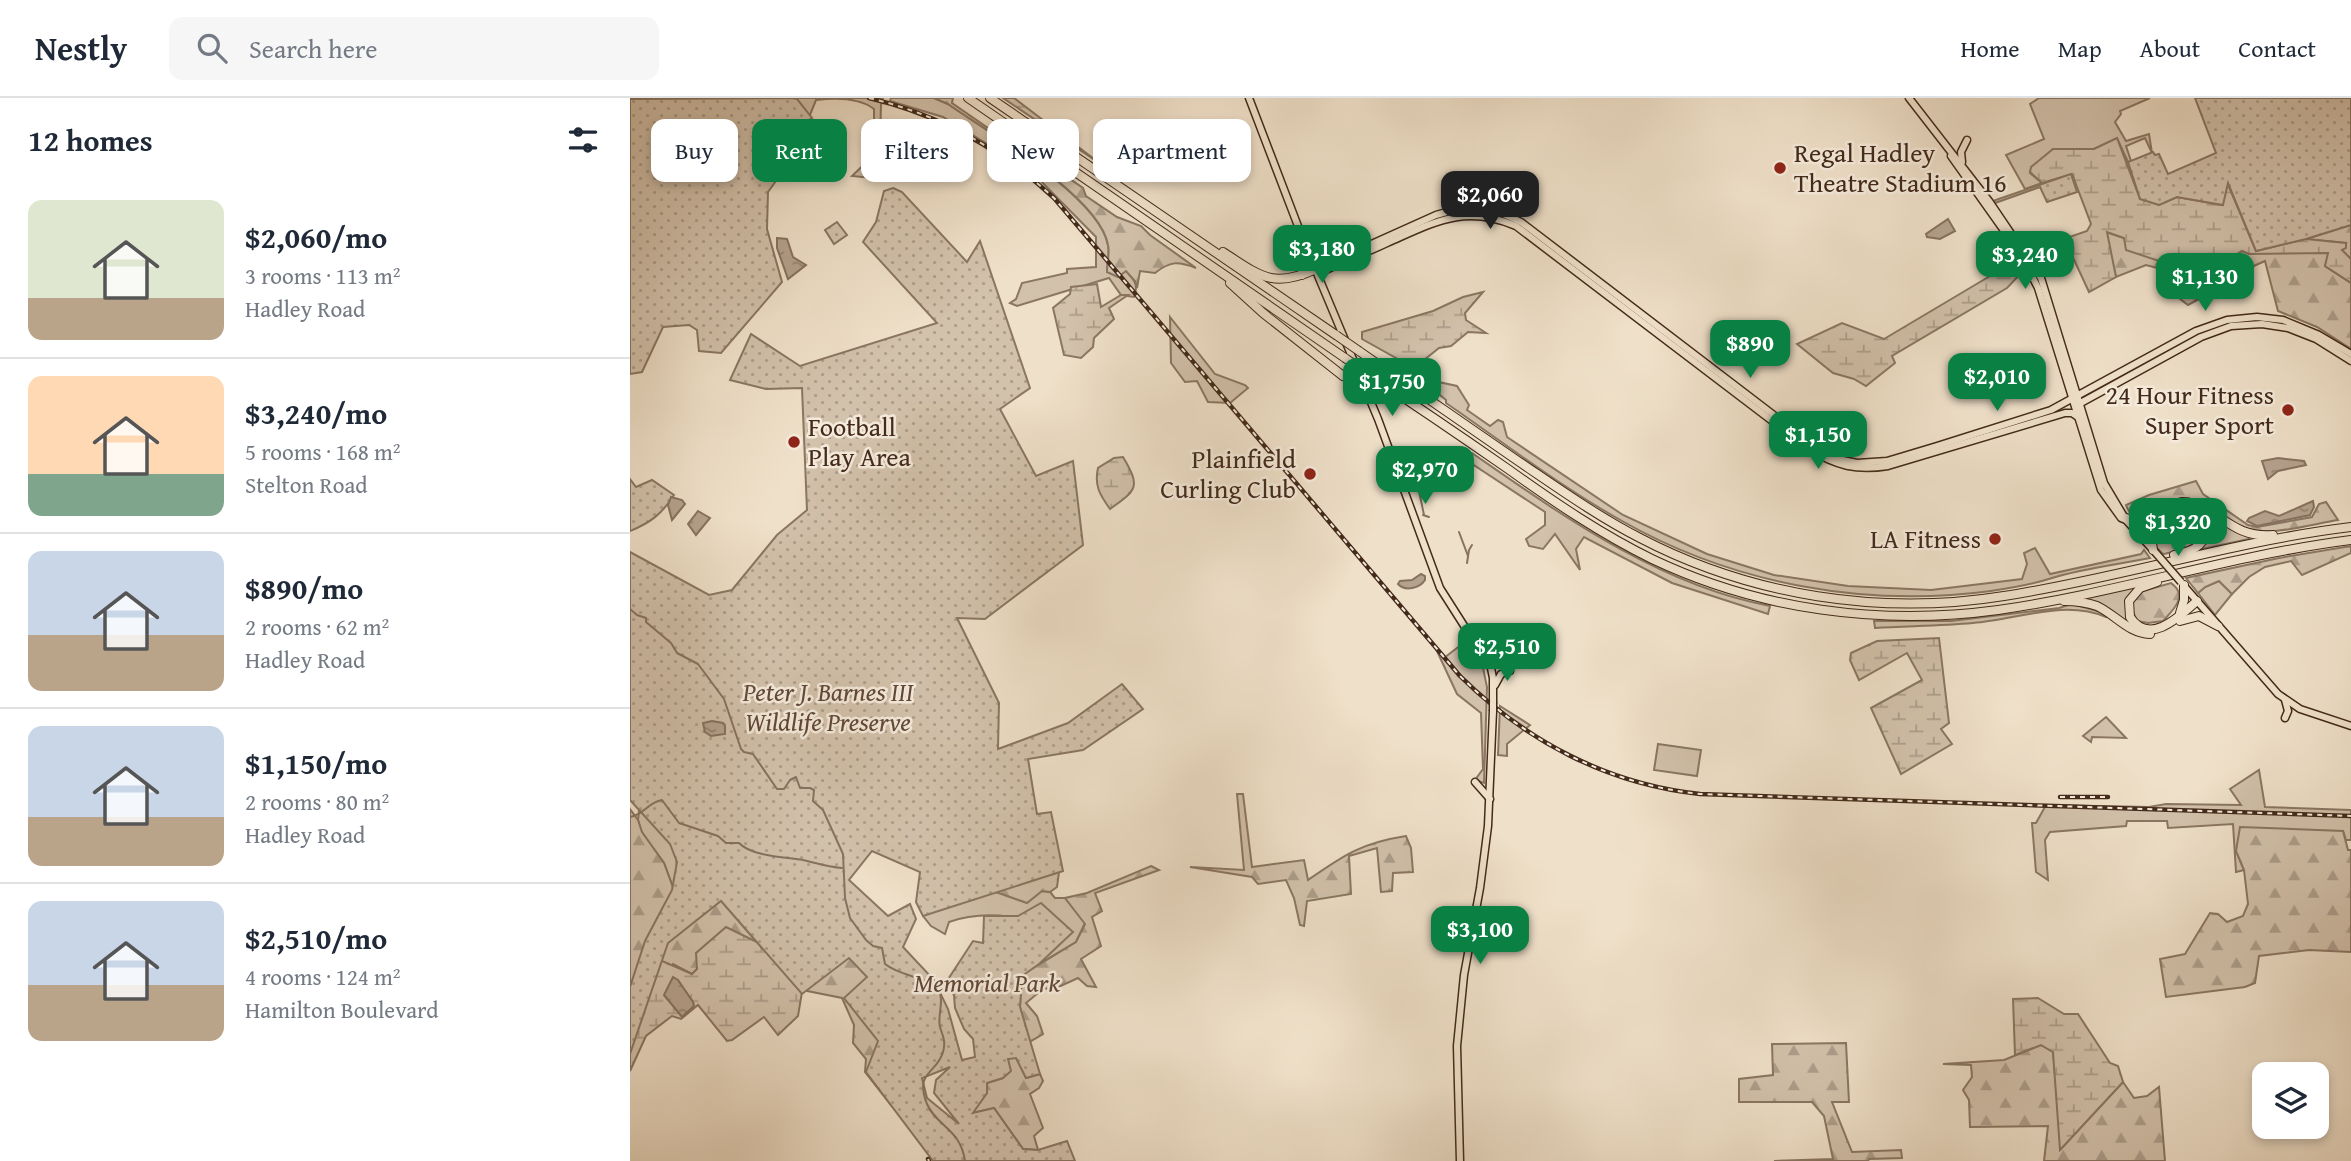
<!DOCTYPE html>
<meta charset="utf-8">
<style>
body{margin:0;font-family:"Gentium Book Plus",serif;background:#f6f6f7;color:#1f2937;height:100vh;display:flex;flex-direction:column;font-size:26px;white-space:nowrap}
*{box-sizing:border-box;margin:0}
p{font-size:23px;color:#747a83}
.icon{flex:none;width:38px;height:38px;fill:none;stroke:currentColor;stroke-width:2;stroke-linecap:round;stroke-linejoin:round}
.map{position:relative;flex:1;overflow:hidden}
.panel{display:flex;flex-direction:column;background:#fff;width:630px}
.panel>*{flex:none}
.hud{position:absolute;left:21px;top:21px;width:665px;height:63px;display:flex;gap:14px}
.tools{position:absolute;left:1622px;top:964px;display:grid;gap:14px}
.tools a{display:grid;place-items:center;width:77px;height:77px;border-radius:14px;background:#fff;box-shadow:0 4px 10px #0003;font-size:35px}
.price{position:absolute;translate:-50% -60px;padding:0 16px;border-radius:14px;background:#0b8043;color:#fff;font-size:23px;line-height:46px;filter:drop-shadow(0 2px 4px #0008)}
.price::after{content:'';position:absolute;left:50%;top:42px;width:21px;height:16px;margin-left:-10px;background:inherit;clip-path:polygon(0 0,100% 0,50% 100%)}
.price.selected{background:#222;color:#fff}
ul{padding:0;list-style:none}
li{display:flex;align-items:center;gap:21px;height:175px;padding:0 28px}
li+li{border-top:2px solid #e0e1e3}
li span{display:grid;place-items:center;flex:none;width:196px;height:140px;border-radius:14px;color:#555}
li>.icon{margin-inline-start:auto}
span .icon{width:84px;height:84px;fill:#fffc;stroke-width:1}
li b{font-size:30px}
h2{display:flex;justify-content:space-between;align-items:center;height:84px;padding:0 28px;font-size:30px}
.tag{padding:0 24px;border-radius:14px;background:#fff;box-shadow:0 4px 10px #0003;font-size:24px;line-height:63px}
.tag.selected{background:#0b8043;color:#fff}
header{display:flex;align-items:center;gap:42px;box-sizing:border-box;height:98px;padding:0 35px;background:#fff;border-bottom:2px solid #e0e1e3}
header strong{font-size:33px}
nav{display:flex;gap:38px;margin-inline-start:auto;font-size:24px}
.search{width:490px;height:63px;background:#f6f6f7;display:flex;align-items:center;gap:18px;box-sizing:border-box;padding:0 24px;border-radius:14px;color:#747a83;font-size:26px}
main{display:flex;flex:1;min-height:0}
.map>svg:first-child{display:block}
.grass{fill:#d2c1ab;stroke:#8a7662;stroke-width:2}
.forest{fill:url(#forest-firs);stroke:#8a7662;stroke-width:2}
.wetland{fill:url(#wetland-marsh);stroke:#8a7662;stroke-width:2}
.park{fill:url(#park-dots);stroke:#8a7662;stroke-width:2;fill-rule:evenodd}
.water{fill:url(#water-ripples);stroke:#877260;stroke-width:2}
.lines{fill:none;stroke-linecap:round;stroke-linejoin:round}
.stream{stroke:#877260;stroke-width:2}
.major-casing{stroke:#432a1a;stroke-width:9}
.highway-casing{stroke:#432a1a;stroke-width:10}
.major{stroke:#efe0c9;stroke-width:6}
.highway{stroke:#efe0c9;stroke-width:8}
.rail-casing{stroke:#432a1a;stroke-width:4.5}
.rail{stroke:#f5ebdc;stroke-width:2;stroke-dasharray:5;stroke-linecap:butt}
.major-bridge-casing{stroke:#432a1a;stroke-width:9;stroke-linecap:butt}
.highway-bridge-casing{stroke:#432a1a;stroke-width:10;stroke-linecap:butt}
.major-bridge{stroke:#efe0c9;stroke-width:6}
.highway-bridge{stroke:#efe0c9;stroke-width:8}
.poi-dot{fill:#8f2418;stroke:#f5ebdc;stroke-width:2.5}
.labels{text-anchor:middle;stroke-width:5;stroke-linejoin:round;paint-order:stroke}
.poi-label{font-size:26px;fill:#432a1a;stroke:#f5ebdc;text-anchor:end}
.park-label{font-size:26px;font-style:italic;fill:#604837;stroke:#f5ebdc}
</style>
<header>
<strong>Nestly</strong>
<div class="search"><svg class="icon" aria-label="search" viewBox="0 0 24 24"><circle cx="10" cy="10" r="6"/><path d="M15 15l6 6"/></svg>Search here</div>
<nav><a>Home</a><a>Map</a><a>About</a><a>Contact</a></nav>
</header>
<main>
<section class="panel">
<h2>12 homes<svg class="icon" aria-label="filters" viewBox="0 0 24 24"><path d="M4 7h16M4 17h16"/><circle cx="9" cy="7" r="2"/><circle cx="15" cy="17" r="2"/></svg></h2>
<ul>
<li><span style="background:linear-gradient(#dfe7d0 70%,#b9a48a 0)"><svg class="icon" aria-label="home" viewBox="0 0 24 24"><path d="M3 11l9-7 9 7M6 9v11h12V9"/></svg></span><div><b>$2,060/mo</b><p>3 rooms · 113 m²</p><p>Hadley Road</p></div></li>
<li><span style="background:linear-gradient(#ffd9b3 70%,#7fa58c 0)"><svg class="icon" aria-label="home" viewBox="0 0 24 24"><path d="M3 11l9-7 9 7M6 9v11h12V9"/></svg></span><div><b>$3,240/mo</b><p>5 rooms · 168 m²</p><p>Stelton Road</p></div></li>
<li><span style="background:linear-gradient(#c9d6e8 60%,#b9a48a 0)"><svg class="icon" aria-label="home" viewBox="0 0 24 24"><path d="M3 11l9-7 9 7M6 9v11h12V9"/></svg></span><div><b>$890/mo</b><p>2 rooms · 62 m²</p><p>Hadley Road</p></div></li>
<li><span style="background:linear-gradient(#c9d6e8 65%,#b9a48a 0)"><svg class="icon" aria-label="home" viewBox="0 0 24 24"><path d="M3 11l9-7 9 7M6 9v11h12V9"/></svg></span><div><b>$1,150/mo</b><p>2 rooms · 80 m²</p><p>Hadley Road</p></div></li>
<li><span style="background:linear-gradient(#c9d6e8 60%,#b9a48a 0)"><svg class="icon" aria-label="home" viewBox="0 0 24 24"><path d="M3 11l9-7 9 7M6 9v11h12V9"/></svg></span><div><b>$2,510/mo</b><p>4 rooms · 124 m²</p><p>Hamilton Boulevard</p></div></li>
</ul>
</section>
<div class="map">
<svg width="1721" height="1063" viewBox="0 0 1721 1063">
<defs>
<pattern id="forest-firs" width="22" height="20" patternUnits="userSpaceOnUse" patternTransform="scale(1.75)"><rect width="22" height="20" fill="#d2c1ab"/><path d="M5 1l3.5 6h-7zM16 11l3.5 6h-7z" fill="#ac9d8a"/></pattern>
<pattern id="wetland-marsh" width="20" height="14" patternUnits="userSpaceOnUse" patternTransform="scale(1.75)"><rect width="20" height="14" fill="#d2c1ab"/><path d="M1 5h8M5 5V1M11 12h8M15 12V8" fill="none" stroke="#ac9d8a"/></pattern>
<pattern id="park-dots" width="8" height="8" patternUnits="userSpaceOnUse" patternTransform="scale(1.75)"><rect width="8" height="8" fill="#d2c1ab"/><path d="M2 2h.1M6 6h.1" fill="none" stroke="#ac9d8a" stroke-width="1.8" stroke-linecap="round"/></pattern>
<pattern id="water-ripples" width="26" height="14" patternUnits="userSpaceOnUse" patternTransform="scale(1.75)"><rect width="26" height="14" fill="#b5a28e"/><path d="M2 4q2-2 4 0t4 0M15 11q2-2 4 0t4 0" fill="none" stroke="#958473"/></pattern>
</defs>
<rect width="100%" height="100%" fill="#efe0c9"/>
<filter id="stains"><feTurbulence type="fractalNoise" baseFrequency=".00286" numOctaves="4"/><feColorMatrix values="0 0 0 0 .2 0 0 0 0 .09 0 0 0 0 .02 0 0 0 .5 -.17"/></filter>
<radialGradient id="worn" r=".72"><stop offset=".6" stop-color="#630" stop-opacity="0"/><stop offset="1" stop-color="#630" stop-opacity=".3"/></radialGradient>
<g class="grass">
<path d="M0,0H253L251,7L250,44L243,80L222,78L243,58L240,46L244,39V11C230,0 204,0 186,2L173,34L169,33L143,2L0,18Z"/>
<path d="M261,0H304L318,6C358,34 469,99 478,147C480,155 477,166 477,174L495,172C504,182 509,186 504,199L491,197L479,180L387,208L380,205L386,201L392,185L437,175V171L466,169V139L401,73L313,19L260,3Z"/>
<path d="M1409,0H1520L1490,13L1491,16L1485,24L1496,43L1519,36L1522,55L1515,40L1496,48L1501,63L1498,64L1487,40L1464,51H1423L1400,75L1412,85L1395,91L1376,57L1414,41L1400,6Z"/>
<path d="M540,219L585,276L615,287L618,290L600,305L578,304L567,283L555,284L541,265Z"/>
<path d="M804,283L827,288L839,307L837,312L860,328L868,322L873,324L877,339L993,417L1077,456L1144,477L1218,488L1301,492L1392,481L1397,466L1394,455L1405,450L1420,476L1511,456L1514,452L1520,460C1490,466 1450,471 1422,480C1404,486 1381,490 1361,493C1235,510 1103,486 992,423C931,389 874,345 816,305V302L800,289Z"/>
<path d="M842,355C933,418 1029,487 1140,508L1138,516L1042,485L954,439L946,451L950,472L925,436L913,451L899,448L896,441L915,427V414L830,358Z"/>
<path d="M1572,410L1619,438V441L1567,452L1568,411Z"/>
<path d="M1589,483L1602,496L1585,517L1568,495L1575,489Z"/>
<path d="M1519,485L1497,511L1513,534L1452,500Z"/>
<path d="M1442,506L1478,516L1476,519C1433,501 1387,522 1343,525C1310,528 1277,528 1245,530L1244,523H1321L1429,510Z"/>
<path d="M840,540L854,565L853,570L857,589L854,685L845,682L853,671L851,615L827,596L806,551L814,560Z"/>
<path d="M870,608L900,627L877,646V658L868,657Z"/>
<path d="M1476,619L1496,640L1462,639L1461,644L1453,638Z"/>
<path d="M1028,646L1071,652L1067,678L1024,672Z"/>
<path d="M1629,672L1635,709L1721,712V742H1716L1713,733L1606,753L1614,772L1606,774L1603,726L1538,730L1537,723H1497L1496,728L1420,734L1415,742L1418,782L1406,774L1402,725H1406L1416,707L1519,709L1536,706L1611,707L1600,691Z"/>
<path d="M11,695L45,725L48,803L34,765L11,734L8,722Z"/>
<path d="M412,793L420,794L425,800H435L455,825L446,844L409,866L442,834C402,822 361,809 319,824L315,836L301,828L293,818L295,796Z"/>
</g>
<g class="forest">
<path d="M304,0H323L322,5L426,77H434L453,90L456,98L487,119L511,128L520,137L566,170C548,163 540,163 525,175L510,173L507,190L505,183L496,173L488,179L477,174C477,166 480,155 478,147C470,99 358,34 318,6Z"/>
<path d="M1721,127V161L1711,152L1716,145L1676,141Z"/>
<path d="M1476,134L1494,140L1541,167L1560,159L1595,164L1612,153L1699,155L1695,168L1721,185V251L1687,229L1648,213L1635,163L1581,187L1571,200L1558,207L1545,197L1535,172L1516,167L1486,179Z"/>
<path d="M1566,383L1573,396L1618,427L1627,429L1682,419L1689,406L1696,404L1708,422C1682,426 1636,440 1611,430C1591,423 1575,400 1554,400C1533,399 1509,442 1496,407L1519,397Z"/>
<path d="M1721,448V455L1672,477L1661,463L1635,469L1619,479L1602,496L1589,483L1575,489L1568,495L1556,480L1649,460Z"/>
<path d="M1541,485C1559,498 1543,512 1533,523L1518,525L1507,523L1503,514V502L1513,493Z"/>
<path d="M607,696H613L622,769L674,762L678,782C714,757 731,745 776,738L781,750L783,774L763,775L762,793L751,794L747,750L719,758L721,796L677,803L674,828L670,827L664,800L656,782L628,786L622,779L560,769L614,772Z"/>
<path d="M0,711L8,722L12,734L34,765L48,803L80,780L226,862L279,888L261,1007L235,974L236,961L223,945L224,927L212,900L67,871L62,876L43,866L0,933Z"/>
<path d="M1610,729L1713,733L1718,752H1721V854L1679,852L1629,858L1625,885L1615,889L1536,899L1530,861L1555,856L1580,815L1588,816L1597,824L1613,818L1618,806L1614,772L1606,753Z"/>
<path d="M521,768L529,772L465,795L472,813L462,819L471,848L451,861L466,889L457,888L448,880L422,892L414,890L396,905L407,918L413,936L401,943L399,942L390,909L392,877L446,844L455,826L435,800L457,795Z"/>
<path d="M429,774L427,789L420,794L412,793L397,805L363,793Z"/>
<path d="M1216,945L1219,1004H1202L1222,1054L1271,1052L1272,1060L1239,1061L1238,1063H1144L1203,1061L1194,1018L1182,1004H1109V981L1143,977L1142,946Z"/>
<path d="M1411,947L1423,954L1431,1051L1493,984L1504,1000L1517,998L1529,989L1535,1063H1414L1418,1028L1340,1029L1339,1002L1333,992L1342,979L1341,967L1313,966L1374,962Z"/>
<path d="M386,959L396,980L410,976L413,983L409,990L400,996L413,1030L404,1038L408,1052L393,1051L364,1010L342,1015L357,995V985L373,980L377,961Z"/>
</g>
<g class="wetland">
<path d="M373,0H384L472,67Z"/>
<path d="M1487,40L1510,101L1529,107L1547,99L1592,107L1597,84L1626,153L1676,141L1716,145V150L1712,152L1721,161V185L1695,168L1698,155L1619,156L1612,153L1595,164L1560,159L1541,167L1496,152L1494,140L1477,134L1486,179L1459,194L1440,153L1407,159L1402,152L1457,133L1461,126L1442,76L1412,85L1400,74L1401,69L1423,51H1464Z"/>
<path d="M1387,162L1394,172L1377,190L1262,258L1265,265L1236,288L1224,281L1203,275L1167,246L1212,225L1254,241Z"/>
<path d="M467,186L471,209L491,197H498L479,210L484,221L464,240L463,249L451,260L434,257L423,210L440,196L441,189Z"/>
<path d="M853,194L835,215L836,222L856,235L838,234L821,248L809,250L784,270L732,241V234L803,213L833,199Z"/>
<path d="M493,359C511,389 507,392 480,411C470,397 464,388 468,370L484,360Z"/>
<path d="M1556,414C1576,415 1578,442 1561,450C1552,453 1541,454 1533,456L1525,448C1527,425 1536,421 1556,414Z"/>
<path d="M1309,540L1319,625L1311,631L1322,646L1271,676L1241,610L1292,582L1277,555L1229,582L1220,562L1221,555L1247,543Z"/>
<path d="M96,829L133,847L172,894L168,918L148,937L134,919L102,942L97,943L68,907L51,921L42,918L16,938L0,973V933L30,862L62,876L67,871L66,855Z"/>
<path d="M1408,900L1434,916H1448L1480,965L1488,968L1493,984L1430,1052L1423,954L1411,947L1385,957L1383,901Z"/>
</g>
<g class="park">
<path d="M162,0L167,1L182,20L165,31L153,73L138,94L137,131L152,184L91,255L69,253L67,232L59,227L33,229L12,274L0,276V1Z"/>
<path d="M1565,0H1721V127L1676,141L1626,153L1598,85L1593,107L1547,99L1529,107L1510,101L1498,64L1523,54L1525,57L1529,56L1538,76L1586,55Z"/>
<path d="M1441,76L1447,94L1417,104L1410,89L1365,105L1363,103Z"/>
<path d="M263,90L272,94L337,164L350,143L400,290L370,311L406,378L443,363L453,447L355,521L327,520L369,605L368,651L438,625L492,586L513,611L453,652L398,661L407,716L421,714L433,773L293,818L286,804L290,774L242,753L219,782L258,818L280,806L286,821L273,849L304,882L318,911L332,962L345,959L343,941L334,931L325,910L324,897L315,886L343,843L353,845L354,818H388L411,805L443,834L409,866L392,878L390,909L410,976L396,980L386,960L378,961L381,973L373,980L357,985V995L343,1015L364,1010L393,1051L408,1052L437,1043L445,1063H303L236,974L248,943L214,900L237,879L219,860L172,896L91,803L38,845L0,956V889L15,843L42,792L47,764L40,746L0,702V454L79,497L102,492L147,437L177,412L172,290L136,291L100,282L121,236L170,268L307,225L233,144L246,124L254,93ZM320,969L306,982L304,995L329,1026L297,1000L292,980Z"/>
<path d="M207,124L217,137L204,146L195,132Z"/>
<path d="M0,381L6,389L22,382L44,397C32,416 20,425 0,433Z"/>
</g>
<g class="water">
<path d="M1318,121L1325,133L1310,141L1297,139L1296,136Z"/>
<path d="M147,140L157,141L163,159L176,167L158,181L147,150Z"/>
<path d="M1648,360L1674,363L1676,367L1648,373L1638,381L1632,363Z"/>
<path d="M41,399L52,402L55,406L42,422L38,407Z"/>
<path d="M1683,403L1684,409L1680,417L1627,428L1617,423L1619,420L1635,413L1649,418Z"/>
<path d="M68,413L80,420L66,437L58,426Z"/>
<path d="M791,476L795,478V482C790,490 775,494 768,486L770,483L782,482Z"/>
<path d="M82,623L93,625L95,628V636L81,638L75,634L73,625Z"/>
<path d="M43,879L48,882L63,904L64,908L52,919L34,897Z"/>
</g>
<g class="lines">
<g class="stream">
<path d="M793,417L799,419"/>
<path d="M794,417L789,393L802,377"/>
<path d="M829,434L838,458"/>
<path d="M837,465L839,452L842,447"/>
<path d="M0,511L7,517L16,520V524L41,545L47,555L68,566L94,601L111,651L114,654L123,656L147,691H154L160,682L166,679L170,690H180L184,692L183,703L193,712L213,756L215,800L220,820L236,842L243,848L252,850L255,866C270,878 294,878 308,892C315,900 307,920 310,929C313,939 316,943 313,954C307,976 284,973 297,1006C307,1029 330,1030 335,1063"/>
<path d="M0,719C14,717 18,704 32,702L49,725L88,738L96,745H109C121,758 154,759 173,762C186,765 198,769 212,770"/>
</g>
<defs>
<g id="major">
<path d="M619,0L676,149L748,321L810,490L861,570L863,580V604"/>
<path d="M1279,0L1359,103L1411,180L1474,385L1496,422"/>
<path d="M1321,58L1392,158L1408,190L1471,392L1491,420L1496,422L1524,453"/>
<path d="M1332,64L1331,54L1337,42"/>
<path d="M686,171L806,117L820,113L853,112L869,114L891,124L1183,347L1203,360L1227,365L1257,363L1307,348L1421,312L1566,233L1597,222L1627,219L1653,222L1689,237L1721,256"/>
<path d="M686,171L692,174C713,163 736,155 757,145C805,124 834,106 886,128L1179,351C1206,368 1227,373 1258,368L1435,315H1442L1448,319"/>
<path d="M1447,307L1571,239L1601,228L1632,226L1658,230L1686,241L1721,263"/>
<path d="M753,386L765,385L774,390"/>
<path d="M1554,488L1648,596L1670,611L1721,628"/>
<path d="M865,587L871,576L880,573"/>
<path d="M1655,602L1658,613L1655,620"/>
<path d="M845,684L860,701"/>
<path d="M830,1063L827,948L834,877L850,790L858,728L863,613"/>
</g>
<g id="highway">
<path d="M338,0L715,260"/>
<path d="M360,0L706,237"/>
<path d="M593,154C630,178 643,191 686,171"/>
<path d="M672,177L680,157"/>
<path d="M600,185L633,215L713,278L722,281L731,279"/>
<path d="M729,253C782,290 835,326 888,363C928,390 967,418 1010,440C1121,498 1251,518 1374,498C1491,480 1604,443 1721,429"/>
<path d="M738,276C785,307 832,339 878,371C924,404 971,436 1022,461C1129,512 1251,528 1368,512C1487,495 1602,457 1721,442"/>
<path d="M1552,404C1588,406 1599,441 1643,437"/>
<path d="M1496,420L1507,424L1521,421"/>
<path d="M1510,438C1519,429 1528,418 1540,413C1568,399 1591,434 1565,450C1559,454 1551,455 1544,457"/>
<path d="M1523,452L1521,438L1526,425"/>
<path d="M1527,484L1510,490L1499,503L1500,519C1519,549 1550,518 1567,503"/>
<path d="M1434,503C1445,503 1456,504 1467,508C1486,517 1498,535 1520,536"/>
<path d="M1550,515L1554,502V487"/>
<path d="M1550,523L1569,518L1588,528"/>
</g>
</defs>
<use href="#major" class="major-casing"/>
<use href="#highway" class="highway-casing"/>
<use href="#major" class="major"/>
<use href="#highway" class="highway"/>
<defs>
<g id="rail">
<path d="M239,0C311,17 371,51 424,100L830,578C896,643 977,686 1070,696L1721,718"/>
<path d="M1430,699H1478"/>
<path d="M298,1061L299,1063"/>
</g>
</defs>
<use href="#rail" class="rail-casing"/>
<use href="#rail" class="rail"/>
<defs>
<g id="major-bridge">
<path d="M1525,454L1551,484"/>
<path d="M863,613V604"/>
</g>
<g id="highway-bridge">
<path d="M706,237L729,253"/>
<path d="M715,260L738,276"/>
</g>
</defs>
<use href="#major-bridge" class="major-bridge-casing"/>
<use href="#highway-bridge" class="highway-bridge-casing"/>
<use href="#major-bridge" class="major-bridge"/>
<use href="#highway-bridge" class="highway-bridge"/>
</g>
<g class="poi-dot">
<circle cx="1150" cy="70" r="7"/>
<circle cx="1658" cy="312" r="7"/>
<circle cx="164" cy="344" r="7"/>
<circle cx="680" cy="376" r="7"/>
<circle cx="1365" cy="441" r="7"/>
</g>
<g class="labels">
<g class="poi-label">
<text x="1164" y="64" text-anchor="start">Regal Hadley<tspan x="1164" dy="30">Theatre Stadium 16</tspan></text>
<text x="1644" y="306">24 Hour Fitness<tspan x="1644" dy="30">Super Sport</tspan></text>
<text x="178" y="338" text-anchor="start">Football<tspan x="178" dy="30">Play Area</tspan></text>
<text x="666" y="370">Plainfield<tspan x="666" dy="30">Curling Club</tspan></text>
<text x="1351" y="450">LA Fitness</text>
</g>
<g class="park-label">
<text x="198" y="603">Peter J. Barnes III<tspan x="198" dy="30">Wildlife Preserve</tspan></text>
<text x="357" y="894">Memorial Park</text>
</g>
</g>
<rect width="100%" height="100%" filter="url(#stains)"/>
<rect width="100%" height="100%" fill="url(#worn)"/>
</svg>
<div class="tools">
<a><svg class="icon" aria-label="layers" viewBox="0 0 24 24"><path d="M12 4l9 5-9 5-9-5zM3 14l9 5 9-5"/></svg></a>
</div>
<b class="price selected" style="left:860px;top:133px">$2,060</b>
<b class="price" style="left:692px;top:187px">$3,180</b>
<b class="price" style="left:1395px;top:193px">$3,240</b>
<b class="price" style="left:1575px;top:215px">$1,130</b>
<b class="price" style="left:1120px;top:282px">$890</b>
<b class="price" style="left:1367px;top:315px">$2,010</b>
<b class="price" style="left:762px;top:320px">$1,750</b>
<b class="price" style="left:1188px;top:373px">$1,150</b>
<b class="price" style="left:795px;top:408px">$2,970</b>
<b class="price" style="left:1548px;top:460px">$1,320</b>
<b class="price" style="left:877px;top:585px">$2,510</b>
<b class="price" style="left:850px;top:868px">$3,100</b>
<div class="hud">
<a class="tag">Buy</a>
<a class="tag selected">Rent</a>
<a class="tag">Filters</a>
<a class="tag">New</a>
<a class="tag">Apartment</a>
</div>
</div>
</main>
